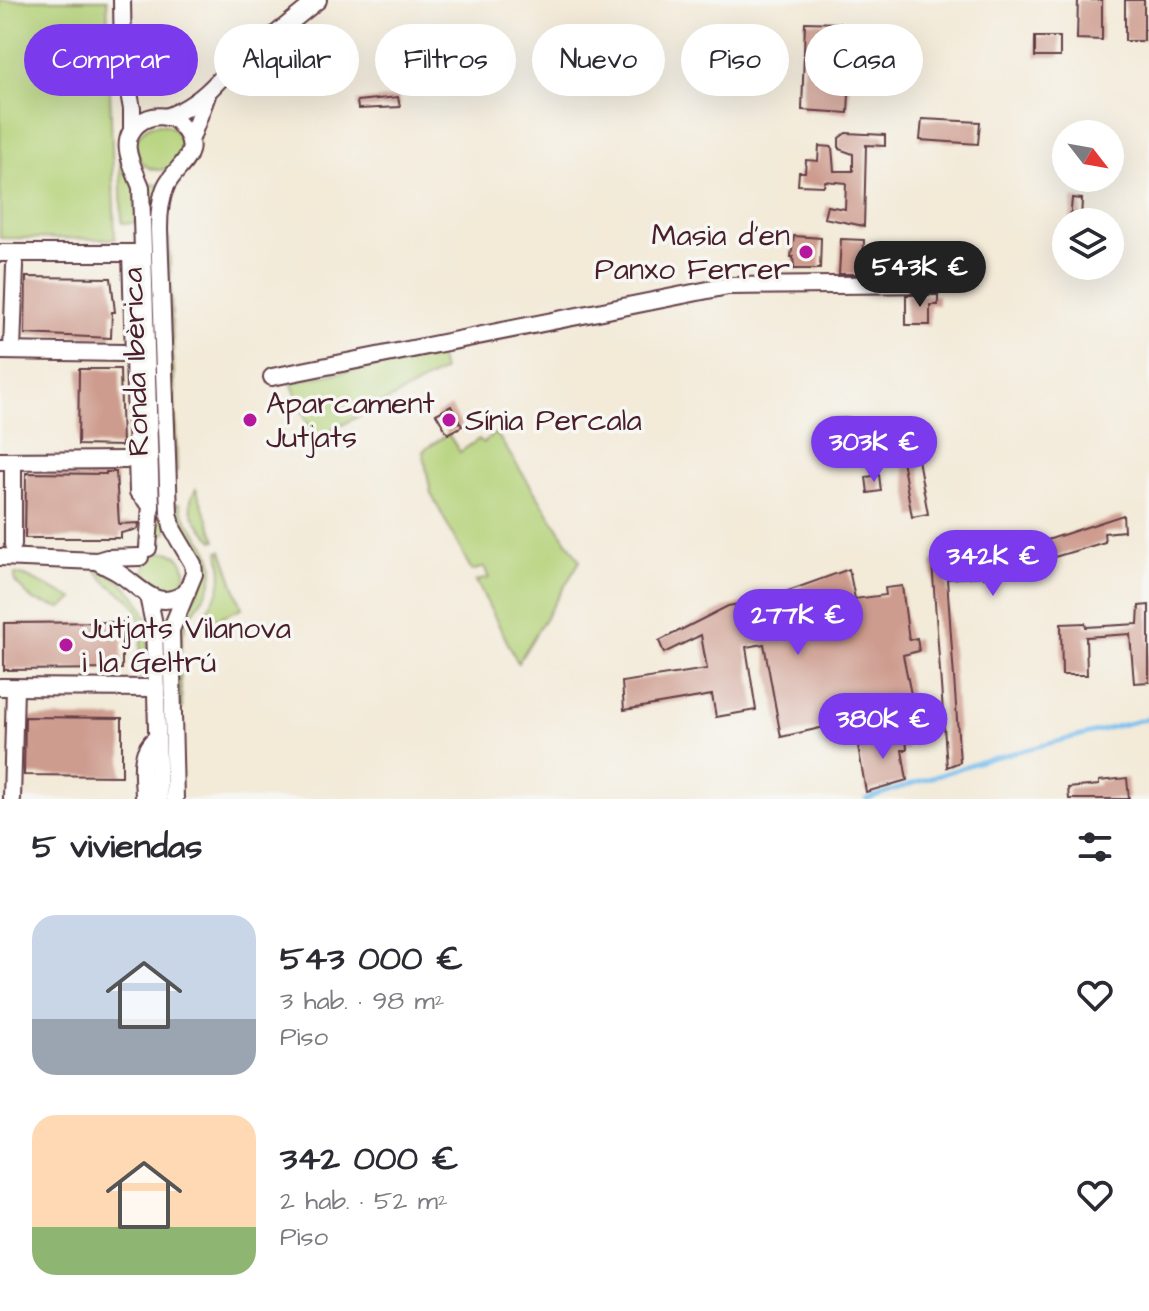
<!DOCTYPE html>
<html lang="es">
<meta charset="utf-8">
<style>
body{margin:0;font-family:"Architects Daughter",sans-serif;background:#f2f2f3;color:#2b2b33;height:100vh;display:flex;flex-direction:column;font-size:30px;white-space:nowrap}
*{box-sizing:border-box;margin:0}
p{font-size:26px;color:#7c7c81}
.icon{flex:none;width:44px;height:44px;fill:none;stroke:currentColor;stroke-width:2;stroke-linecap:round;stroke-linejoin:round}
.map{position:relative;height:799px;overflow:hidden}
.drawer{display:flex;flex-direction:column;background:#fff;flex:1}
.drawer>*{flex:none}
.banner{position:absolute;left:24px;top:24px;width:1102px;height:72px;display:flex;gap:16px}
.needle{width:52px;rotate:121deg}
.buttons{position:absolute;left:1052px;top:120px;display:grid;gap:16px}
.buttons a{display:grid;place-items:center;width:72px;height:72px;border-radius:50%;background:#fff;box-shadow:0 8px 32px #0002;font-size:40px}
.price{position:absolute;translate:-50% -68px;padding:0 18px;border-radius:28px;background:#7c3aed;color:#fff;font-size:26px;line-height:52px;filter:drop-shadow(0 2px 4px #0008)}
.price::after{content:'';position:absolute;left:50%;top:48px;width:24px;height:18px;margin-left:-12px;background:inherit;clip-path:polygon(0 0,100% 0,50% 100%)}
.price.on{background:#222;color:#fff}
ul{padding:0;list-style:none}
li{display:flex;align-items:center;gap:24px;height:200px;padding:0 32px}
li span{display:grid;place-items:center;flex:none;width:224px;height:160px;border-radius:24px;color:#555}
li>.icon{margin-inline-start:auto}
span .icon{width:96px;height:96px;fill:#fffc;stroke-width:1}
li b{font-size:34px}
h2{display:flex;justify-content:space-between;align-items:center;height:96px;padding:0 32px;font-size:34px}
.chip{padding:0 28px;border-radius:36px;background:#fff;box-shadow:0 8px 32px #0002;font-size:28px;line-height:72px}
.chip.on{background:#7c3aed;color:#fff}
.map>svg:first-child{display:block}
.green{fill:#b4d178;stroke:#7f7852;stroke-width:2}
.lines{fill:none;stroke-linecap:round;stroke-linejoin:round}
.stream{stroke:#75beee;stroke-width:4}
.building{fill:#ce9c8f}
.minor-casing{stroke:#633d45;stroke-width:20}
.minor{stroke:#fff;stroke-width:16}
.poi-dot{fill:#b5179e;stroke:#f6f6f2;stroke-width:3}
.labels{text-anchor:middle;stroke-width:7;stroke-linejoin:round;paint-order:stroke}
.poi-label{font-size:30px;fill:#4a1f2b;stroke:#f6f6f2;text-anchor:start}
.street-label{font-size:30px;fill:#4a1f2b;stroke:#f6f6f2}
</style>
<div class="map">
<svg width="1149" height="799" viewBox="0 0 1149 799">
<rect width="100%" height="100%" fill="#f6f6f2"/>
<filter id="ink" filterUnits="userSpaceOnUse"><feTurbulence type="fractalNoise" baseFrequency=".0125" numOctaves="2"/><feDisplacementMap in="SourceGraphic" scale="16" xChannelSelector="R" yChannelSelector="G"/><feConvolveMatrix kernelMatrix="1 2 1 2 8 2 1 2 1" color-interpolation-filters="sRGB"/></filter>
<filter id="wash" filterUnits="userSpaceOnUse"><feTurbulence type="fractalNoise" baseFrequency=".006" numOctaves="4" result="noise"/><feDisplacementMap in="SourceGraphic" scale="32" xChannelSelector="R" yChannelSelector="G"/><feGaussianBlur stdDeviation="1.8" result="paint"/><feColorMatrix in="noise" values="0 0 0 0 0 0 0 0 0 0 0 0 0 0 0 0 0 1.4 0 .05"/><feComposite in="paint" operator="in"/></filter>
<g filter="url(#wash)">
<rect width="100%" height="100%" fill="#f3ead8"/>
<g class="green">
<path d="M0,0H107L115,239L0,238Z"/>
<circle cx="159" cy="147" r="23"/>
<path d="M120,156L135,188L136,223H122Z"/>
<path d="M147,184L159,185L167,533L155,534Z"/>
<path d="M165,238H169L177,471L173,472Z"/>
<path d="M439,354L443,371L314,440L291,382Z"/>
<path d="M496,433L580,561L518,663L476,581L489,578L484,567L472,571L431,494L423,451L448,434L460,452L479,439L483,443Z"/>
<path d="M196,489L216,540L213,541C200,525 181,510 196,489Z"/>
<path d="M174,504H179C185,526 208,540 212,562C218,591 193,604 185,628C177,653 181,682 182,708H179C178,684 174,657 177,633C180,610 204,594 204,571C202,547 177,535 174,504Z"/>
<path d="M222,550L242,608L195,628L219,591L222,572L219,551Z"/>
<circle cx="165" cy="572" r="20"/>
<path d="M96,570C117,573 140,596 146,617C149,624 147,634 148,643C148,658 150,667 138,678C139,655 149,616 129,599C114,588 108,586 96,570Z"/>
<path d="M15,574L25,576L74,599L61,608L33,600L15,582Z"/>
</g>
<g class="lines">
<path class="stream" d="M866,799L985,760L1149,718"/>
</g>
<g id="blocks">
<g class="building">
<path d="M1078,0H1102V40L1077,39Z"/>
<rect x="1125" y="0" width="19" height="41"/>
<path d="M805,22L841,23L840,56H851L848,113L802,110Z"/>
<rect x="1035" y="37" width="25" height="20"/>
<path d="M398,97L400,107L358,109L357,101Z"/>
<path d="M922,119L980,122L978,144L920,140Z"/>
<path d="M846,133L885,135V146L866,145L864,226L824,218L827,206L845,209L846,183L825,181L824,186L798,185L799,172H805L806,160L818,161L819,146L832,147L834,171H853V154L839,149V138Z"/>
<path d="M1072,198L1082,199L1081,222H1070Z"/>
<path d="M794,236L821,238L820,269H794L793,257H791Z"/>
<path d="M841,239L864,240L863,274H839Z"/>
<path d="M26,277L111,278L115,312H112L111,338L25,334Z"/>
<path d="M906,295H938V305H930V325H906Z"/>
<path d="M79,369H120L122,446L78,445Z"/>
<path d="M451,406L462,426L448,434L436,414Z"/>
<path d="M851,418V434L829,435V419Z"/>
<path d="M916,428L920,454H917L928,514L912,517L897,431Z"/>
<path d="M106,472H116L119,524L139,523L138,529L121,533V538H25L26,473L106,474Z"/>
<path d="M879,475L881,491L868,493L866,477Z"/>
<path d="M1123,515L1124,531L1104,533L1105,542L984,578V576L947,579L960,762L947,767L932,562L958,559L956,536L970,535L973,559L1026,544V547Z"/>
<path d="M849,569L855,599L886,595L885,588L902,586L909,640L917,638L919,651L903,655L915,714L893,721L890,712L781,737L764,644L746,647L756,710L716,717L712,695L624,710L622,682L707,669L701,635L664,653L659,641L728,606L763,600Z"/>
<path d="M1149,605V682L1134,683L1130,634L1086,637L1087,675H1062L1061,624L1085,623L1086,627L1138,624L1139,606Z"/>
<path d="M122,622V669L4,670V623Z"/>
<path d="M25,717L122,718V776L24,775Z"/>
<path d="M906,735L907,750H902L907,780L866,792L857,740Z"/>
<path d="M1127,778L1129,799H1069L1068,788L1099,785V781Z"/>
</g>
</g>
</g>
<g filter="url(#ink)">
<use href="#blocks" fill-opacity="0" stroke="#633d45" stroke-width="2"/>
<g class="lines">
<defs>
<g id="minor">
<path d="M122,0L123,60L132,109V131"/>
<path d="M166,117C188,109 204,97 219,80L318,0"/>
<path d="M190,141L207,95"/>
<path d="M0,253H139"/>
<path d="M131,253L138,492L151,505"/>
<path d="M12,350L15,266"/>
<path d="M0,351L123,353"/>
<path d="M272,377L728,286L942,284"/>
<path d="M0,461L126,460"/>
<path d="M13,461V545"/>
<path d="M148,548L151,505L141,187C133,166 117,142 138,124C147,117 156,115 167,117C176,119 177,121 182,127C205,154 176,165 166,186C160,199 159,215 159,229L169,513L173,530L193,564L194,574L171,630L175,799"/>
<path d="M0,557L97,561L107,558L140,557"/>
<path d="M97,561C104,566 113,569 120,574C144,590 157,612 187,592"/>
<path d="M148,596L154,624L159,799"/>
<path d="M0,687L156,688"/>
<path d="M12,799L15,688"/>
<path d="M144,799C144,776 137,753 156,738"/>
</g>
</defs>
<use href="#minor" class="minor-casing"/>
<use href="#minor" class="minor"/>
</g>
</g>
<g class="poi-dot">
<circle cx="806" cy="252" r="8"/>
<circle cx="250" cy="420" r="8"/>
<circle cx="449" cy="420" r="8"/>
<circle cx="66" cy="645" r="8"/>
</g>
<g class="labels">
<g class="poi-label">
<text x="790" y="245" text-anchor="end">Masia d'en<tspan x="790" dy="34">Panxo Ferrer</tspan></text>
<text x="266" y="413">Aparcament<tspan x="266" dy="34">Jutjats</tspan></text>
<text x="465" y="430">Sínia Percala</text>
<text x="82" y="638">Jutjats Vilanova<tspan x="82" dy="34">i la Geltrú</tspan></text>
</g>
<g class="street-label">
<text transform="translate(135 362) rotate(-92)" y="10">Ronda Ibèrica</text>
</g>
</g>
</svg>
<div class="buttons">
<a><svg class="needle" viewBox="-14 -14 28 28"><path d="M0-13l5 13h-10z" fill="#e53935"/><path d="M0 13l5-13h-10z" fill="#7c7c81"/></svg></a>
<a><svg class="icon" aria-label="layers" viewBox="0 0 24 24"><path d="M12 4l9 5-9 5-9-5zM3 14l9 5 9-5"/></svg></a>
</div>
<b class="price on" style="left:920px;top:309px">543K €</b>
<b class="price" style="left:874px;top:484px">303K €</b>
<b class="price" style="left:993px;top:598px">342K €</b>
<b class="price" style="left:798px;top:657px">277K €</b>
<b class="price" style="left:883px;top:761px">380K €</b>
<div class="banner">
<a class="chip on">Comprar</a>
<a class="chip">Alquilar</a>
<a class="chip">Filtros</a>
<a class="chip">Nuevo</a>
<a class="chip">Piso</a>
<a class="chip">Casa</a>
</div>
</div>
<section class="drawer">
<h2>5 viviendas<svg class="icon" aria-label="filters" viewBox="0 0 24 24"><path d="M4 7h16M4 17h16"/><circle cx="9" cy="7" r="2"/><circle cx="15" cy="17" r="2"/></svg></h2>
<ul>
<li><span style="background:linear-gradient(#c9d6e8 65%,#9aa5b1 0)"><svg class="icon" aria-label="home" viewBox="0 0 24 24"><path d="M3 11l9-7 9 7M6 9v11h12V9"/></svg></span><div><b>543 000 €</b><p>3 hab. · 98 m²</p><p>Piso</p></div><svg class="icon" aria-label="heart" viewBox="0 0 24 24"><path d="M12 20l-8-8c-3-5 5-10 8-4 3-6 11-1 8 4z"/></svg></li>
<li><span style="background:linear-gradient(#ffd9b3 70%,#8fb573 0)"><svg class="icon" aria-label="home" viewBox="0 0 24 24"><path d="M3 11l9-7 9 7M6 9v11h12V9"/></svg></span><div><b>342 000 €</b><p>2 hab. · 52 m²</p><p>Piso</p></div><svg class="icon" aria-label="heart" viewBox="0 0 24 24"><path d="M12 20l-8-8c-3-5 5-10 8-4 3-6 11-1 8 4z"/></svg></li>
</ul>
</section>
